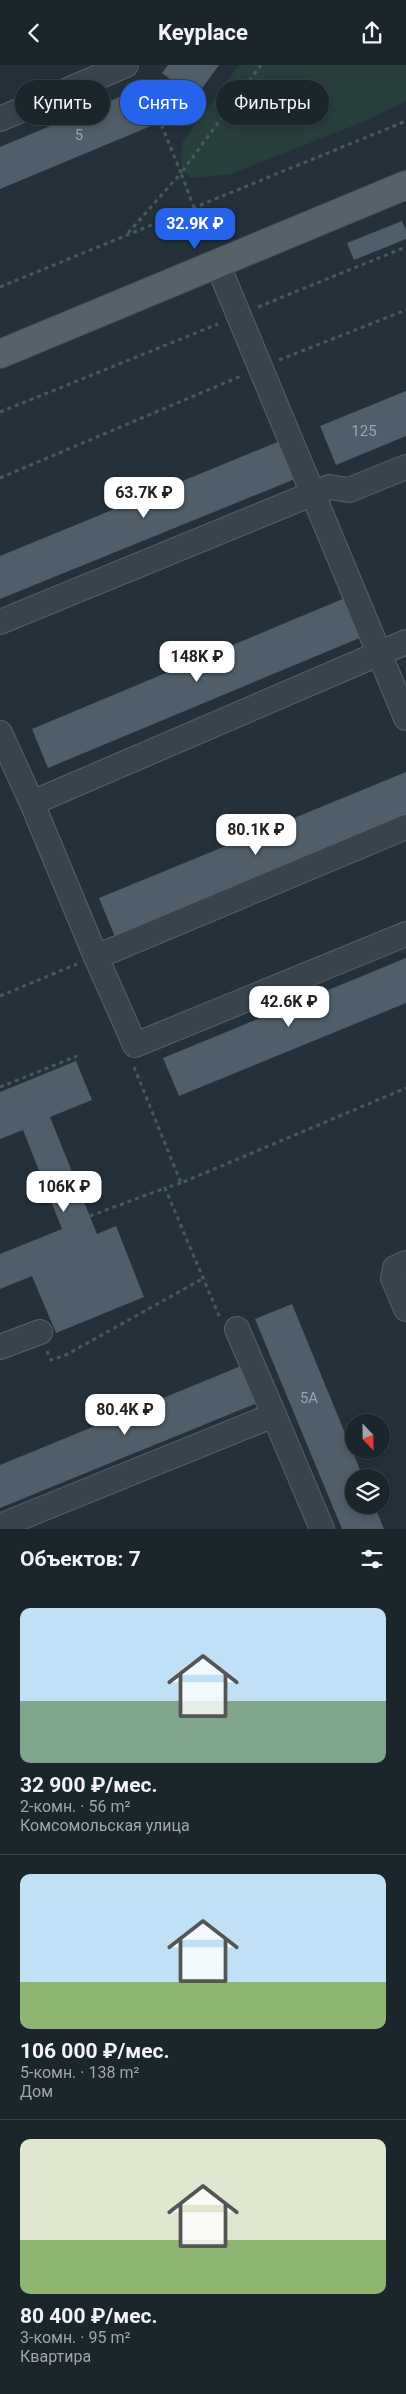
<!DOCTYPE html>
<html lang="ru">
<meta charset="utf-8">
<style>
body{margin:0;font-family:Roboto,sans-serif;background:#242d34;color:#f1f3f6;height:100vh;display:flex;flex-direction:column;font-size:19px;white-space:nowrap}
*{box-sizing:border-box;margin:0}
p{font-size:16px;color:#a0a5a9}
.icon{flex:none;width:28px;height:28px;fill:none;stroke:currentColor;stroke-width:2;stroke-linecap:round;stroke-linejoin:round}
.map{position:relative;height:1464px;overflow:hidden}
.drawer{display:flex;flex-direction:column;background:#1b252c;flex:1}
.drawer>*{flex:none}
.banner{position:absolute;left:15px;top:15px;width:376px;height:45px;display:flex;gap:10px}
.needle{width:32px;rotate:158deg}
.fabs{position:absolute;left:345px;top:1349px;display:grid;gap:10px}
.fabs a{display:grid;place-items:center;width:45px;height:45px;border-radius:50%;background:#1b252c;box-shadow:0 2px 8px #0003,0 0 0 1px #394248;font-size:25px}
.price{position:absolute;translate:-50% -42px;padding:0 11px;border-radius:10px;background:#fff;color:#222;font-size:16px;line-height:32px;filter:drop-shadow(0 1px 2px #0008)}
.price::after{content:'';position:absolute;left:50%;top:30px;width:15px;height:11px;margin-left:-8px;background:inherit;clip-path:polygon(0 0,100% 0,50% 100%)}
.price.selected{background:#2563eb;color:#fff}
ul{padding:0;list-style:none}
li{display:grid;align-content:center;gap:10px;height:265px;padding:0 20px}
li+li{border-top:1px solid #394248}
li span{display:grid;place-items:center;height:155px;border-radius:10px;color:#555}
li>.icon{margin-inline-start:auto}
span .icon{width:90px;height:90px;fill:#fffc;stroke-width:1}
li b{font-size:21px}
h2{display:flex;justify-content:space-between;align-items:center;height:60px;padding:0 20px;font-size:21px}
.tag{padding:0 18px;border-radius:22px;background:#1b252c;box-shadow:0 2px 8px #0003,0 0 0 1px #394248;font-size:18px;line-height:45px}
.tag.selected{background:#2563eb;color:#fff}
header{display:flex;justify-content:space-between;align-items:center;height:65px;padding:0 20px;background:#1b252c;font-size:22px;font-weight:700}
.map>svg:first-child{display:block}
.green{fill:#273e3d}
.building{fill:#4f5e69}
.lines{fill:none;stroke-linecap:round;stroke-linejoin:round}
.minor-casing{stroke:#566069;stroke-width:26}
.major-casing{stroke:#414c54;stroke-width:30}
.path{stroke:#465a5a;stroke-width:3;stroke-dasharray:4 4;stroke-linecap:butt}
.minor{stroke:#38434b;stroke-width:24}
.major{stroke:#56626b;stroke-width:28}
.labels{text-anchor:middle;stroke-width:4;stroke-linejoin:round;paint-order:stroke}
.number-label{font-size:15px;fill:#9aa5b0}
</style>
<header><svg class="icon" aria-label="back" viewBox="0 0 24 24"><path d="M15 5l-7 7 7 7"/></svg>Keyplace<svg class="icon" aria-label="share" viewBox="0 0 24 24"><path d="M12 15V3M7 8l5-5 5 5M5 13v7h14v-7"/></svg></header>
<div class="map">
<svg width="406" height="1464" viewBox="0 0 406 1464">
<rect width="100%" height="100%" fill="#24313b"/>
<path class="green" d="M239,0H406V36L363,57L231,109L192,113L184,107L181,97L182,78Z"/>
<g class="building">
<path d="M168,0H219L195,33L162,8Z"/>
<path d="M136,25L151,61L0,124V82Z"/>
<path d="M402,156L406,165V174L354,195L347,178Z"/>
<path d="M406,326V371L336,400L320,361Z"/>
<path d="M280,376L295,414L0,534V491Z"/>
<path d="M345,533L362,572L48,703L32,664Z"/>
<path d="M406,707V752L115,872L99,833Z"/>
<path d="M406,893V938L179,1031L163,993Z"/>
<path d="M76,996L92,1035L50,1052L97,1169L116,1161L144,1232L56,1268L32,1211L0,1224V1189L62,1164L23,1065L0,1074V1027Z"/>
<path d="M292,1239L363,1412H354V1440H374L384,1464H342L255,1254Z"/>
<path d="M241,1301L257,1338L0,1443V1400Z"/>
</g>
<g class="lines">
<defs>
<g id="minor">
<path d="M0,54L126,0"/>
<path d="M217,198L406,653"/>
<path d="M0,557L329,422L349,425L406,402"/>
<path d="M0,668L32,738L96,892"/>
<path d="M32,738L406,577"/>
<path d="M406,762L96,892L135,980L406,869"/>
<path d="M406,1198L395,1203L393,1213L406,1244"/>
<path d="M237,1264L274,1350"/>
<path d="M0,1282L40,1267"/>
<path d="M0,1461L274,1350L322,1464"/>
</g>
<path id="major" d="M0,289L406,120"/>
</defs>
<use href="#minor" class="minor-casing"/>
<use href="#major" class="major-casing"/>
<g class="path">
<path d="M194,143L181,108L261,0"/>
<path d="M128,168L181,108L142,12"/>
<path d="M0,222L406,56"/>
<path d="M258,242L406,182"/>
<path d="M279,295L406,245"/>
<path d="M0,347L218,259"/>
<path d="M0,413L241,311"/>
<path d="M0,931L77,899"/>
<path d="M134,1002L181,1118L406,1023"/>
<path d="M0,1022L77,991"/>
<path d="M181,1118L165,1123L220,1253"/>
<path d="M90,1151L165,1123"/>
<path d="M47,1286L51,1295L66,1290L202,1214"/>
</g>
<use href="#minor" class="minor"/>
<use href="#major" class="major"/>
</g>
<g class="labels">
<g class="number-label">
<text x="79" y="75">5</text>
<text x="364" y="371">125</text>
<text x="309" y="1338">5А</text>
</g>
</g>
</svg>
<div class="fabs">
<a><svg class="needle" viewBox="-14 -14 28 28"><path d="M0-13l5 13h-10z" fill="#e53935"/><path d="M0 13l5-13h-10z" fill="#a0a5a9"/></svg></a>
<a><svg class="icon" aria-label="layers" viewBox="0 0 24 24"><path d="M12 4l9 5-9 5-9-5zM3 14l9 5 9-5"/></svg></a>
</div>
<b class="price selected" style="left:195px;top:185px">32.9K ₽</b>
<b class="price" style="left:144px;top:454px">63.7K ₽</b>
<b class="price" style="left:197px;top:618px">148K ₽</b>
<b class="price" style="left:256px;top:791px">80.1K ₽</b>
<b class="price" style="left:289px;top:963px">42.6K ₽</b>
<b class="price" style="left:64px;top:1148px">106K ₽</b>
<b class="price" style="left:125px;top:1371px">80.4K ₽</b>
<div class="banner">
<a class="tag">Купить</a>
<a class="tag selected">Снять</a>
<a class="tag">Фильтры</a>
</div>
</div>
<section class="drawer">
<h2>Объектов: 7<svg class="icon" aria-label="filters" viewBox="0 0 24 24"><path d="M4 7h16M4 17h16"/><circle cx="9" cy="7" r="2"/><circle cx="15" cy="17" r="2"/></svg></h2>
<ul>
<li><span style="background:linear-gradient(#bfe0f5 60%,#7fa58c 0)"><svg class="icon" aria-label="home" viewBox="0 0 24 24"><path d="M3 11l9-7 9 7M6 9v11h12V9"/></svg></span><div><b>32 900 ₽/мес.</b><p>2-комн. · 56 m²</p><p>Комсомольская улица</p></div></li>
<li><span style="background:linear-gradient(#bfe0f5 70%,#8fb573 0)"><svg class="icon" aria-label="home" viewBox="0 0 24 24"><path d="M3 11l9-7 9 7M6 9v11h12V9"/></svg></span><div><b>106 000 ₽/мес.</b><p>5-комн. · 138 m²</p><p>Дом</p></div></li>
<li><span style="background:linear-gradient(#dfe7d0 65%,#8fb573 0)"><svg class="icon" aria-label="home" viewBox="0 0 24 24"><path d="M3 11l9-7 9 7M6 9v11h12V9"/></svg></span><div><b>80 400 ₽/мес.</b><p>3-комн. · 95 m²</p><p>Квартира</p></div></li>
</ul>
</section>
